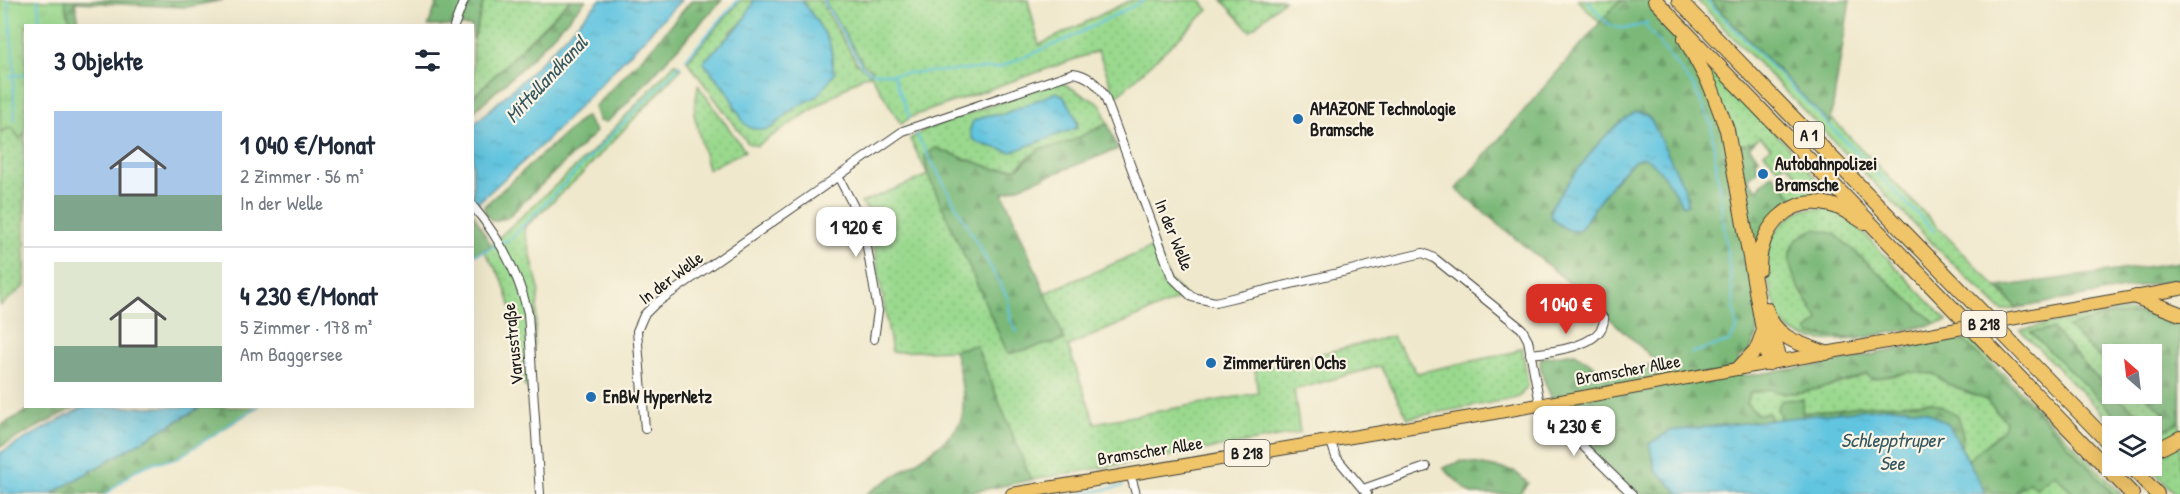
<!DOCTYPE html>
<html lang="de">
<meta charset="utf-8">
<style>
body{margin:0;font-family:"Patrick Hand",sans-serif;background:#f6f6f7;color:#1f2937;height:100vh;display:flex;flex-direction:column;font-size:22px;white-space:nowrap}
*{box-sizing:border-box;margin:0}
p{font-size:20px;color:#747a83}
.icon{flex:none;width:33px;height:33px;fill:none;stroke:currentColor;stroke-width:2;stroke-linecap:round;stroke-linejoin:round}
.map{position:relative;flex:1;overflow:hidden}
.details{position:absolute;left:24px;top:24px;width:450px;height:384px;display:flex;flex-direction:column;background:#fff;border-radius:0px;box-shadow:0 6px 24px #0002}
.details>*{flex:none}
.needle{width:39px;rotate:332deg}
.controls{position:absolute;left:2102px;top:344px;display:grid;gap:12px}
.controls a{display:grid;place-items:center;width:60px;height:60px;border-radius:0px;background:#fff;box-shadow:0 6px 24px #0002;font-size:30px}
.price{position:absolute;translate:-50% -51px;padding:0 14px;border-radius:12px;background:#fff;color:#222;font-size:20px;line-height:39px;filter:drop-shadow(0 2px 3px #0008)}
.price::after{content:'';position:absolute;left:50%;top:36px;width:18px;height:14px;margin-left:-9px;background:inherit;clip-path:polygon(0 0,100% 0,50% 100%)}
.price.on{background:#d93025;color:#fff}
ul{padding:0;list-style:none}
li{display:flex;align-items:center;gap:18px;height:150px;padding:0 30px}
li+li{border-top:2px solid #e0e1e3}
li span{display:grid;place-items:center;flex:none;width:168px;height:120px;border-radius:0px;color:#555}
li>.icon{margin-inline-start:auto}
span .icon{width:72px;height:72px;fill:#fffc;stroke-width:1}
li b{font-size:26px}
h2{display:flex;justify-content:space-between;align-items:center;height:72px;padding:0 30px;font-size:26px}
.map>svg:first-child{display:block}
.grass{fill:url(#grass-dots);stroke:#5b7a55;stroke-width:1.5;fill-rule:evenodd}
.forest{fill:url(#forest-firs);stroke:#4c6a4a;stroke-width:1.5;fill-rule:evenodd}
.park{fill:url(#park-tufts);stroke:#5b7a55;stroke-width:1.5}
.water{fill:url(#water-ripples);stroke:#3f707e;stroke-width:1.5}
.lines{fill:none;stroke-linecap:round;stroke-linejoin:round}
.stream{stroke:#62c5e0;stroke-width:2}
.minor-casing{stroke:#3c3b36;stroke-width:10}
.primary-casing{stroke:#3c3b36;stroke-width:14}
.motorway-casing{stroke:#3c3b36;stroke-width:16}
.minor{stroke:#fff;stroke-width:8}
.primary{stroke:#f0c469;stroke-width:12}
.motorway{stroke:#f0c469;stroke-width:14}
.primary-bridge-casing{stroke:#3c3b36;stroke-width:14;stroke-linecap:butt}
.primary-bridge{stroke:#f0c469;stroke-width:12}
.poi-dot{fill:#1f6fb2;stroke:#fcf5e5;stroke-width:2}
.labels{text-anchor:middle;stroke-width:4.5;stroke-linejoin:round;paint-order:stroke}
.shield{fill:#fcf5e5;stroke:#5f5d58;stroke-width:1.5}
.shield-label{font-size:16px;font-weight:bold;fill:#1c1c1c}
.poi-label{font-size:18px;font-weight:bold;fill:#1c1c1c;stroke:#fcf5e5;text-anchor:start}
.street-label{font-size:18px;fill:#1c1c1c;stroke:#fcf5e5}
.water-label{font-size:20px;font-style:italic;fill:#345761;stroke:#fcf5e5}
</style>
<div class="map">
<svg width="2180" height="494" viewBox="0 0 2180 494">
<defs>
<pattern id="grass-dots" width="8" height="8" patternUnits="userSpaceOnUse" patternTransform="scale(1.5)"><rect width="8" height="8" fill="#9ad98e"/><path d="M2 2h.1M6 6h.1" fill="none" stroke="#84ba7a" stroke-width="1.8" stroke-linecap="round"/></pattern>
<pattern id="forest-firs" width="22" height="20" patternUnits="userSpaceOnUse" patternTransform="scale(1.5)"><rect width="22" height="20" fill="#7bb979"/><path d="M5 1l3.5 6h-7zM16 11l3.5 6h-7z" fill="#6a9e68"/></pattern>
<pattern id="park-tufts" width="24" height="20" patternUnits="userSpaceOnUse" patternTransform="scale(1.5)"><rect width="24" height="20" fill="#9ad98e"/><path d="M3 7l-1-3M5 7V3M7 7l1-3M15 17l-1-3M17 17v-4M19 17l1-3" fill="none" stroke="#84ba7a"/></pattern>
<pattern id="water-ripples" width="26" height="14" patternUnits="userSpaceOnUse" patternTransform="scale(1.5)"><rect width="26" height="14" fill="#62c5e0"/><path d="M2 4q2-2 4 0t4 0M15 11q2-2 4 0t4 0" fill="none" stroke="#54a9c0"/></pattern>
</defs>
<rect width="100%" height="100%" fill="#fcf5e5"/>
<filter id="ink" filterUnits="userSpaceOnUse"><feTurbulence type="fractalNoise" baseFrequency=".0167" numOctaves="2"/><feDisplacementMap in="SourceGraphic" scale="12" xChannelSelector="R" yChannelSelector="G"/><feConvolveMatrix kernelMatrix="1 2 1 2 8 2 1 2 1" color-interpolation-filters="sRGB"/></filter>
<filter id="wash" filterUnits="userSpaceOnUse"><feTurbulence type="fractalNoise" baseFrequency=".008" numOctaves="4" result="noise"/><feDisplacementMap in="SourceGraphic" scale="24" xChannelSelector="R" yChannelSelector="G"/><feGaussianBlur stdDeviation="1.35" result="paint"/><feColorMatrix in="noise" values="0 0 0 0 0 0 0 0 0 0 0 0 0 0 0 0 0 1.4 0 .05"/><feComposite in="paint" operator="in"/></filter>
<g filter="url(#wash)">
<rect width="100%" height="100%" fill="#efe8cc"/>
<g class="grass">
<path d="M484,0H570L473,97V42Z"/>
<path d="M741,0H754L742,23L731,31L719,81L732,99L735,110L773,127C792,107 818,95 835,73C830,64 833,59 831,49C830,38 809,10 802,0H820L857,63L871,74L872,70L863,64L824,0H1028L1039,45L1131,0H1201L1208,10L1116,97L1098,51L913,116L901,124L871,75L863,76L757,146L748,143L687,61Z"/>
<path d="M1222,0H1284L1250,31Z"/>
<path d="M1578,0H1624L1616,4L1600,23Z"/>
<path d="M1697,0H1710L1830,124L1832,119L2017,308L2002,311L1938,249Z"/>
<path d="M1677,23L1837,202L1796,201L1784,186L1796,173L1786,163L1779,169L1764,153L1771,147L1760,137L1754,142L1731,148Z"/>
<path d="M675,63L681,69L580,176L524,228L539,289L533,350L527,353L530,391L523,384L512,311L502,279L484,251L593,151Z"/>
<path d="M1059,81L1101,105L1108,124C1095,129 1086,136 1074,142C1049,153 1038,143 1018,168L995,169L935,148L1064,340L1045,293L1155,246L1170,281L1186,296L1068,346L1095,423L1258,393L1255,370L1392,336L1417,373L1514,352L1522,347L1528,386L1519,397L1512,399L1408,418L1380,366L1294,390L1300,433L1031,480L976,345L954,350L892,352L868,210L861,203L928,175L910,139L926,129ZM1062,95L1078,122L1077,128L988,115H1001Z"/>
<path d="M698,85L745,151L708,169L694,114Z"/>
<path d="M13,123L25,128V286L0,306V128Z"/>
<path d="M1804,209H1833L1857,226L1947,321L1936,324L1835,234L1800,290L1820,320L1811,335L1857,339C1827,341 1796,344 1777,317L1779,315C1762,274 1756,230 1804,209Z"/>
<path d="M2118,311L2160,312L2180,323V432L2169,439L2151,442V426H2115L2020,330ZM2112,354H2151V393H2112Z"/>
<path d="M1968,338L2121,494H2113L2042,417L1964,341Z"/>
<path d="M1910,372L1934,374L1948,384L1970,391L1986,400L2006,421L2005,429L1968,460L1961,447L1963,436L1932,402L1863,406L1801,413L1777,408L1781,420L1771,421L1769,413L1757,414L1745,403L1750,393L1770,389C1789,402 1843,381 1864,375C1870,373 1876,376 1883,377C1891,377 1902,373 1910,372Z"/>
<path d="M2180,443V494H2176L2148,465H2151V452Z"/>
<path d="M2055,474L2073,494H2014L2029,481Z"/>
</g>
<g class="forest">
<path d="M64,0H223L187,7L75,2L79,22L70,24Z"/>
<path d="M438,0H484L473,42L472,26H428Z"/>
<path d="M570,0H586L527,63L473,112V97Z"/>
<path d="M692,0H722L618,113L606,122L599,121L594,107L654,45Z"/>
<path d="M1624,0H1655L1677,23L1731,147L1754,142L1749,147L1759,158L1755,162L1760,168L1748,179L1757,189L1773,174L1796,201L1760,236L1757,336L1749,352L1738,358L1744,376L1821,365L1944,340L1964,341L2042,417L2113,494H2073L2055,474L2036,488L2029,482L2014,494H1986L1968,460L2004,429L2006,421L1986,400L1948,384L1934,374L1910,372L1871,379L1867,374C1847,382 1787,401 1770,389L1750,393L1746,403L1757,414L1769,413L1771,421L1670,431L1649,444L1680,494H1634L1570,429C1561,418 1536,372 1541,358L1575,353L1606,374L1658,363L1591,301L1456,189L1616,4ZM1618,125L1689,198L1682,204C1675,194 1657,160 1646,158C1629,154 1590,214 1582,227L1549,210Z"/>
<path d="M1710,0H1850L1830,124Z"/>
<path d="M585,116L596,132L507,218L493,221L486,215L484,206Z"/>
<path d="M1108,124L1118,149L1003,193L1065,340L1008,354L928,175L924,155L935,148L995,169L1018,168L1041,148C1067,148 1084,132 1108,124Z"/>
<path d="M472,211L491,246L473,256H472Z"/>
<path d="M1815,229L1835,234L1936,324L1857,339L1811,335L1807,331L1819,320C1801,290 1765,248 1815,229Z"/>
<path d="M2180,262V279L2017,308L1998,287Z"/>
<path d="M2139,314L2165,319L2180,329V421L2156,435L2151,434V426H2127L2030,332L2053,329C2076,354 2111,398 2139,413C2147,417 2158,416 2165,413L2141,393H2151V354H2112V370L2068,327L2109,315Z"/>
<path d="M976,345L1031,480L962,494H866C890,478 952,444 961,420C967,404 959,366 954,350Z"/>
<path d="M1803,399L1802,413L1863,406L1932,402L1958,415L1963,436L1961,447L1949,425L1891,407L1781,420L1777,408L1782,400Z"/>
<path d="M34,407H75L0,447V426Z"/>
<path d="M201,407H258L176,459L156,462L136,470L106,494H51Z"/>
<path d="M1462,461L1514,471L1528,483L1519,494H1471L1443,468Z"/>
</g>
<path class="park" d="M0,0H64L71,25L26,26L25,132L20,139L12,127L0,132Z"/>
<g class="water">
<path d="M600,0H681L544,143L473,207L472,126L530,73Z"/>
<path d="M754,0H802C809,10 830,38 831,49C833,59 830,64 835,73L818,96L794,108L773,127L764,130L750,128L744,123L726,90L703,62L742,23Z"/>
<path d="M1057,92C1067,97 1078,117 1077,128L1011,152L978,143L972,138L970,130L973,121L988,115H1001Z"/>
<path d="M1636,112L1646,115L1651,120L1684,187L1688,204L1684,206L1682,204C1676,194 1656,160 1645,158C1627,154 1589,217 1579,231C1567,232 1556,224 1550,215L1552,205C1576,174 1601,131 1636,112Z"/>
<path d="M83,407H201L51,494H0V453Z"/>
<path d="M1891,407L1924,410L1949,425L1986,494H1680L1655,469L1649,444L1670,431Z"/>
</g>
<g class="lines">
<g class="stream">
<path d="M8,0L15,75"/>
<path d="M38,0L40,26"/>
<path d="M823,0L862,66L871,72L891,74L998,68L1067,39L1145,0"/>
<path d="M1588,0C1607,26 1614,36 1648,22"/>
<path d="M1706,0L1934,231"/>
<path d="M1644,24L1694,87L1711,124L1737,330L1728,342L1691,353"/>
<path d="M686,59L738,0"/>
<path d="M893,74L910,118"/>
<path d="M13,75L15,121"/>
<path d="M9,76L26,75"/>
<path d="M916,134L1008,298L1011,321L1017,332"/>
<path d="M502,242L509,240L680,65"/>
<path d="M472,256L497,245"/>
<path d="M106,494L136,470L156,462L176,459L258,406"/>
<path d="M1081,494L1123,486"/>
</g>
</g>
</g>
<g filter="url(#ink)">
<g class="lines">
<defs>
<g id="minor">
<path d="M454,26L464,0"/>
<path d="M839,178L863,224L878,311L874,339"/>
<path d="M472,205C500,238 518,272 528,313L540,494"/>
<path d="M1530,354C1551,352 1603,347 1604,319L1593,306"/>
<path d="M1547,402L1550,414L1632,494"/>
<path d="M645,429L637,331L644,315L655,304L903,131L1073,73C1088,75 1098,84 1105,97L1172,277L1192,297L1215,302L1423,253L1434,258L1522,329L1528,340L1540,404"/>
<path d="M1330,439L1336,457L1367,494"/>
<path d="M1130,473L1136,494"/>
<path d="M1363,489L1426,467"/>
</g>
<g id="primary">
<path d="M2043,313L2180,289"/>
<path d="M1012,494L1483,415L1925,335"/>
</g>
<g id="motorway">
<path d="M1655,0L2132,494"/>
<path d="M1679,0L2112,446"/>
<path d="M1685,38L1711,87L1727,130L1769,363"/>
<path d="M1759,269C1758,229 1788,194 1831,205C1843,208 1854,216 1864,222"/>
<path d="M2136,297L2180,314"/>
<path d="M1766,309C1774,338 1800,344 1826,353"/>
<path d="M1771,328L1780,360"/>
<path d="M1739,368L1757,349L1763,333"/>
<path d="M2151,448L2163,447L2180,438"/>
<path d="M2130,465L2157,494"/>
</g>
</defs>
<use href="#minor" class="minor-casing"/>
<use href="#primary" class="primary-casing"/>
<use href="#motorway" class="motorway-casing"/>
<use href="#minor" class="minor"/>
<use href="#primary" class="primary"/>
<use href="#motorway" class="motorway"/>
<defs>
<path id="primary-bridge" d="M1925,335L2043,313"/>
</defs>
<use href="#primary-bridge" class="primary-bridge-casing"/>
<use href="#primary-bridge" class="primary-bridge"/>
</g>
</g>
<g class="poi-dot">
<circle cx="1298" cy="119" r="6"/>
<circle cx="1763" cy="174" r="6"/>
<circle cx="1211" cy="363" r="6"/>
<circle cx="591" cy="397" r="6"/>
</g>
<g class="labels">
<g class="shield">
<rect x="1794" y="122" width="30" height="26" rx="4.5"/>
<rect x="1961.5" y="311" width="45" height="26" rx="4.5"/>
<rect x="1224.5" y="440" width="45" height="26" rx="4.5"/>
</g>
<g class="shield-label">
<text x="1809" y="141">A 1</text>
<text x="1984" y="330">B 218</text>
<text x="1247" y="459">B 218</text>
</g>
<g class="poi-label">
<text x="1310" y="115">AMAZONE Technologie<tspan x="1310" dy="21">Bramsche</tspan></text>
<text x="1775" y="170">Autobahnpolizei<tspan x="1775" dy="21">Bramsche</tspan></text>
<text x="1223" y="369">Zimmertüren Ochs</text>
<text x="603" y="403">EnBW HyperNetz</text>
</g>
<g class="street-label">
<text transform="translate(1174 235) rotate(68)" y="6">In der Welle</text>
<text transform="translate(671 278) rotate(-37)" y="6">In der Welle</text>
<text transform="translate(513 344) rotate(-96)" y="6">Varusstraße</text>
<text transform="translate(1628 370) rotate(-10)" y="6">Bramscher Allee</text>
<text transform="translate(1150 451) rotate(-9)" y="6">Bramscher Allee</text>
</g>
<g class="water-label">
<text transform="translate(546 79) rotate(-47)" y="7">Mittellandkanal</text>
<text x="1892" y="447">Schlepptruper<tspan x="1892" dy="23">See</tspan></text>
</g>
</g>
</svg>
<div class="controls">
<a><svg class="needle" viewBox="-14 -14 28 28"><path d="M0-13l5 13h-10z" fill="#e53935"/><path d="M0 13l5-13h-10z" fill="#747a83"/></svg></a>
<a><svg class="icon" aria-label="layers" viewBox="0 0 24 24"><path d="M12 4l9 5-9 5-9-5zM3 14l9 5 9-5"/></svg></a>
</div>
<b class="price" style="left:856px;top:258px">1 920 €</b>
<b class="price on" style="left:1566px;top:335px">1 040 €</b>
<b class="price" style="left:1574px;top:457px">4 230 €</b>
<section class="details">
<h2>3 Objekte<svg class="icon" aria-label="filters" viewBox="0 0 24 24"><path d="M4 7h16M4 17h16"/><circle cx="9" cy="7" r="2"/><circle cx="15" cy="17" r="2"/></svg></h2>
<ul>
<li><span style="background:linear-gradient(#a9c7e8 70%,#7fa58c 0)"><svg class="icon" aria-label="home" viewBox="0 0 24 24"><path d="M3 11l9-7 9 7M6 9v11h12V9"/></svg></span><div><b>1 040 €/Monat</b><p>2 Zimmer · 56 m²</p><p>In der Welle</p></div></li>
<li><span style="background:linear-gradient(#dfe7d0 70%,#7fa58c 0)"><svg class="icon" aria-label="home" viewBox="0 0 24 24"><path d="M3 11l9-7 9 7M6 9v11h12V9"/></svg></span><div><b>4 230 €/Monat</b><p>5 Zimmer · 178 m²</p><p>Am Baggersee</p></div></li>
</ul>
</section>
</div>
